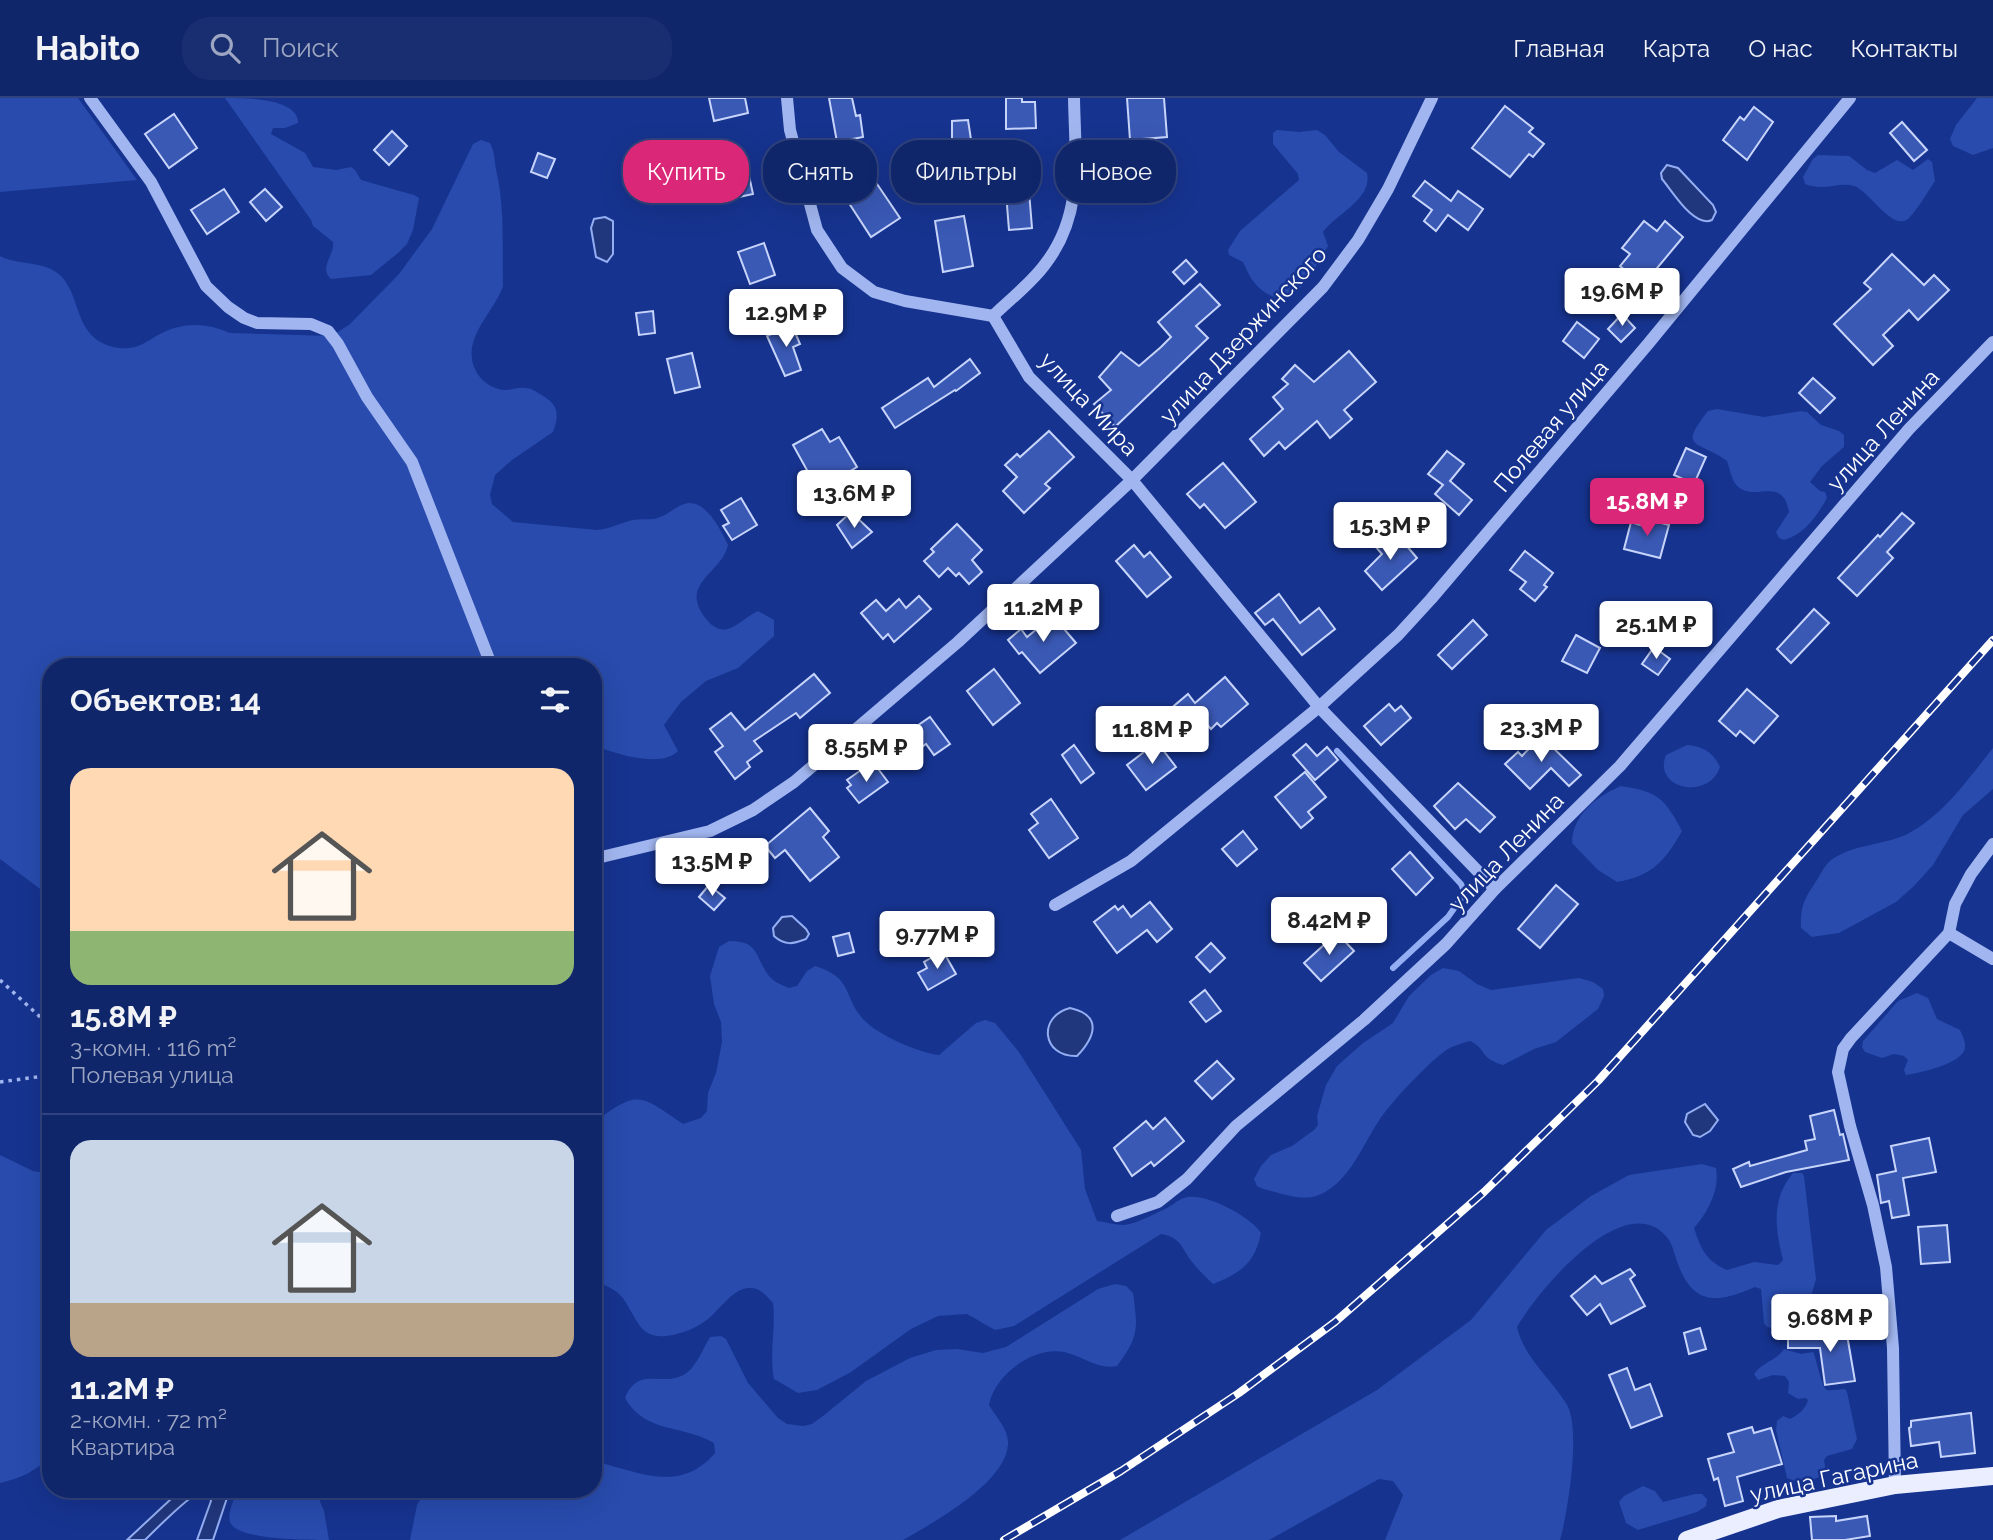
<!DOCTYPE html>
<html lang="ru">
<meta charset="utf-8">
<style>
body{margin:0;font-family:Raleway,sans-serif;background:#192e71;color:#f1f3f6;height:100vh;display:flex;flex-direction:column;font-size:26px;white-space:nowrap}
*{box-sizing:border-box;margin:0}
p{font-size:23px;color:#9ca5c1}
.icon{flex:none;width:38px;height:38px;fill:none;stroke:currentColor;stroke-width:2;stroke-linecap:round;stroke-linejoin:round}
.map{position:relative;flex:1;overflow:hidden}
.sheet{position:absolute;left:42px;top:560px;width:560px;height:840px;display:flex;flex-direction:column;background:#10266b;border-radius:28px;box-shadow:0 7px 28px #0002,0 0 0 2px #30437e}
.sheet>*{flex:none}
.top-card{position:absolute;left:623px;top:42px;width:665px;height:63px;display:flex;gap:14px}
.price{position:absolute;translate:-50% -60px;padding:0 16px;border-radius:7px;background:#fff;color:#222;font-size:23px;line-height:46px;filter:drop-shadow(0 2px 4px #0008)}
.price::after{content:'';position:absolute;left:50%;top:42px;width:21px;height:16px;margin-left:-10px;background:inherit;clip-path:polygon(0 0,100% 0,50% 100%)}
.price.selected{background:#db2777;color:#fff}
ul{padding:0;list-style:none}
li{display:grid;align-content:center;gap:14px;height:371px;padding:0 28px}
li+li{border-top:2px solid #30437e}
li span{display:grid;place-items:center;height:217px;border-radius:21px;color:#555}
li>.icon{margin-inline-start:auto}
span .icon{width:126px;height:126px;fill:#fffc;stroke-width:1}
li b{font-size:30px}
h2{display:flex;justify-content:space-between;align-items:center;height:84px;padding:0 28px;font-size:30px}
.chip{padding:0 24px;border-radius:28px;background:#10266b;box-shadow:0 7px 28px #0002,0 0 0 2px #30437e;font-size:24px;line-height:63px}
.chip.selected{background:#db2777;color:#fff}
header{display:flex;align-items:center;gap:42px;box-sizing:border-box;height:98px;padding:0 35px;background:#10266b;border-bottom:2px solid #30437e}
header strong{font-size:33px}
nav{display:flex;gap:38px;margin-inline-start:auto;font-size:24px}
.search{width:490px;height:63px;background:#192e71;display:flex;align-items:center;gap:18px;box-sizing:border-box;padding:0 24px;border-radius:28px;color:#9ca5c1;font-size:26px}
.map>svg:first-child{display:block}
.green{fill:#284bad}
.water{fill:#21377d;stroke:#94aef3;stroke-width:2}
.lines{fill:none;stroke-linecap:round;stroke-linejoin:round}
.stream{stroke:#94aef3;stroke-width:6}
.building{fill:#3a59b5;stroke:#c8d5fb;stroke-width:2}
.path{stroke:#a1b6f0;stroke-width:3.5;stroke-dasharray:3.5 5;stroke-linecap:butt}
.minor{stroke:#a1b6f0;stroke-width:12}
.major{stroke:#eaeeff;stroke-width:18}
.rail-casing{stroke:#fff;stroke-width:8}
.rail{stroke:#16338f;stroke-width:5;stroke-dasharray:16;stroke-linecap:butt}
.labels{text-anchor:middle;stroke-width:5;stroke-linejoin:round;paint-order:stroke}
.street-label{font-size:23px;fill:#fff;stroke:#16338f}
</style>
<header>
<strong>Habito</strong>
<div class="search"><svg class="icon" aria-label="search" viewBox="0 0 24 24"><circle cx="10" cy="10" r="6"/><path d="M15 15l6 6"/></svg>Поиск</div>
<nav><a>Главная</a><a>Карта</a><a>О нас</a><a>Контакты</a></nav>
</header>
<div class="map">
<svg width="1993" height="1442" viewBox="0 0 1993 1442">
<rect width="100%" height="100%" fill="#16338f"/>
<g class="green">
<path d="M0,0H78L137,82L0,94Z"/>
<path d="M225,0C244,0 299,0 298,25L285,30H273L271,36L305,55L313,69L336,72L351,69L355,72L361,82L414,97L419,100L413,132L407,146L398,155L371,177L331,181C318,169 335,158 333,144L313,128L311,122Z"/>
<path d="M1977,0H1993V50L1973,57L1953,48L1950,41L1956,27Z"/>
<path d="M1277,32L1299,34L1317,32L1325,37L1339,54L1367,75C1373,101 1336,116 1323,134L1328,148C1314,170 1296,214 1266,195C1253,187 1249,177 1243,164L1229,157L1228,152L1240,133L1299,82L1298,76L1273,46V35Z"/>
<path d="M481,42L490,45C496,58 494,64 497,76C505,113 502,151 503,188C496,209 476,227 472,250C469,271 483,289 504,292C511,292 518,289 525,290C531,290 535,293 540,296C558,306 560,315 553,334L512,362L495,377L490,397L492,406L513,424L597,432C610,431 620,425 633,422C642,420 652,423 660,419C669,416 675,409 684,406C705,399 721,432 728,447C721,477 677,485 707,522C726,544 739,522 758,513L774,522V538L738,570L706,583L681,604L664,627L678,653C661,671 613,655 593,647V569H51V799L0,761V158C18,168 45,162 61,178C83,201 73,243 119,250C136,252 145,245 158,237C182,224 205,224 230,235L332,238L350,226L399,176L432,131L473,46Z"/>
<path d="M1818,57L1849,58L1867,72L1875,75L1897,62L1913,72L1928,61L1932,64L1935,83C1927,95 1919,109 1910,119C1894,137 1870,93 1854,88C1838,83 1825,94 1805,86L1803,79L1813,61Z"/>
<path d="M1717,311L1764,319L1801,313L1807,314L1821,327L1839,333L1844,337V349L1822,368L1810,384L1820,393L1825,394L1827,400C1817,418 1805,436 1784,442L1779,440L1776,434L1789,414C1782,374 1750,409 1734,384C1731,378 1729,369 1727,363C1698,342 1677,352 1708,313Z"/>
<path d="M1687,647C1702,648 1713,654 1720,669C1709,703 1652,691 1666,657Z"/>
<path d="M1993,650V691L1963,717L1933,767L1914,788L1896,804L1839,835L1812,839L1801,830C1800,810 1804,801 1815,785C1819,779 1824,768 1830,763C1853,745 1887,748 1911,734C1946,714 1968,681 1993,650Z"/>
<path d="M1621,688C1659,694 1664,700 1682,733C1665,763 1652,778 1617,784L1598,772L1572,745C1572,717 1597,698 1621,688Z"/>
<path d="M729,843C760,843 754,858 769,878C774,884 782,887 789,890L797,888L807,873L815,868C854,880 842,898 864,922C878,937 919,955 939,957L976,925L985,922L995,925L1019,954L1081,1052L1085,1091L1097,1123C1105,1124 1116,1127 1124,1127C1136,1126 1154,1116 1165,1111C1172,1108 1177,1102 1184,1100C1204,1093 1251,1119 1261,1135C1255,1165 1241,1175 1213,1186C1206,1179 1199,1173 1193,1165C1181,1151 1183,1140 1161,1136L1014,1228L995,1232L967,1216L938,1218L911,1231L851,1274L817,1292L798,1295L774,1281C769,1256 776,1230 773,1205C767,1199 761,1190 751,1190C735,1188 720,1211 708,1221C698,1229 686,1234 673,1237C638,1244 638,1220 622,1199C615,1191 604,1186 593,1184V1025C638,992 638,995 683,1026L701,1020L707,1013L708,995L716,975L722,944L721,924L714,906L710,878L719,849Z"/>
<path d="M1443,870L1459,873L1477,886L1491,892L1579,880L1593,884L1603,891L1604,898L1598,911L1556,944L1534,951L1503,967C1479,960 1487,951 1470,943C1462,945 1452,948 1445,953C1427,966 1390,1005 1378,1024C1361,1050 1348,1087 1316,1098C1300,1103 1278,1094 1263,1091L1257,1088L1254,1081L1261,1068L1271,1057L1292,1048L1314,1032L1318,1027L1317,1018L1326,987L1337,968L1363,945L1393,925L1409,898L1431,877Z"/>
<path d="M1917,895L1928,900L1937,921L1960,932C1962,937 1966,944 1965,949C1965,965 1920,975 1906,977L1904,972L1908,962L1904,958L1894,956L1882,960L1865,954L1862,949L1863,943L1898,903Z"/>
<path d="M0,1057L33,1073L51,1076V1357C37,1373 21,1380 0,1385Z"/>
<path d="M1702,1066L1716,1070C1720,1091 1708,1114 1694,1130C1701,1151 1706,1163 1727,1172L1754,1164L1778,1167L1783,1162C1775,1131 1771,1101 1793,1075H1802L1804,1078L1816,1181L1810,1202L1802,1203L1788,1196L1785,1199L1782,1211L1772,1230L1767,1229L1764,1225L1761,1191L1755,1189C1720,1204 1694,1210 1678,1166C1675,1158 1672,1143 1665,1137C1622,1091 1536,1195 1517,1229C1524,1260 1551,1280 1567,1307C1581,1330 1568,1415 1560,1442H1385L1403,1397L1393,1383L1379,1381L1269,1442H1120L1377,1292L1471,1222L1546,1132L1591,1098L1629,1077Z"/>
<path d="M1115,1186L1126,1188L1133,1195C1138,1230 1139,1239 1117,1268C1098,1272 1083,1258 1064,1254C1032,1248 994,1278 989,1307C996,1319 1009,1332 1008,1346C1007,1384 933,1425 903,1442H410L417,1407L426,1391H593V1363C638,1373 679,1397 715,1355L714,1345C685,1327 645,1336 625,1300C637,1270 658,1286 679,1279C695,1274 702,1252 710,1239L721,1238L726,1241L748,1285L778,1320L787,1326L803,1328L812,1326L823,1318L866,1283L910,1260L936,1252L957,1251L983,1255L1006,1249L1098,1191Z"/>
<path d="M1784,1251L1801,1256L1813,1254C1817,1261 1821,1289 1827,1292C1831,1293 1840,1291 1845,1291L1847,1294L1857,1341L1852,1351L1827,1358L1824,1362L1826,1375C1815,1382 1800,1387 1787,1380L1776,1332L1777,1323L1783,1318L1790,1321C1799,1316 1805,1312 1808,1302L1805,1300L1798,1301L1788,1295L1789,1284L1785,1278L1773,1277L1758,1282L1754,1276C1765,1262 1775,1264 1784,1251Z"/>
<path d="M1643,1388L1655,1393L1663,1404L1695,1396H1702L1707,1401L1706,1408L1697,1414L1638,1432L1626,1425L1619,1404L1624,1398Z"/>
<path d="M237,1391H315L324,1413L329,1442C306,1442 236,1442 230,1424C227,1414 235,1401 237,1391Z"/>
</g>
<g class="water">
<path d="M1667,67L1678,70L1713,107L1716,114L1712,122C1694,130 1673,94 1662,81L1661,75Z"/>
<path d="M605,119L613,123V156L607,164L596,159L591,130L594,121Z"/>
<path d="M792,818L806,831L809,836L806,841C793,846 785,848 774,838L773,830L782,819Z"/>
<path d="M1070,910C1102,917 1096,938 1077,958C1041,959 1038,918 1070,910Z"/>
<path d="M1705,1006L1718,1022L1710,1033L1700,1039L1693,1037L1685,1024L1687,1016Z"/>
<path d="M178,1391H230L213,1442H197L211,1403L210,1398L201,1394C192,1395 155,1432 145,1442H127L172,1400Z"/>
</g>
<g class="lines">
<path class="stream" d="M1337,653L1461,786L1465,795L1448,819L1393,870"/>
</g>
<g class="building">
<path d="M709,0H745L748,15L714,23Z"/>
<path d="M829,0H852L856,18L860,17L863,39L837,44Z"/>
<path d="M1006,0H1022V4H1035L1036,30L1006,31Z"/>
<path d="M1127,0H1164L1167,39L1130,42Z"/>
<path d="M1505,8L1533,30L1529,34L1544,46L1533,59L1529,56L1510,79L1472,50Z"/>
<path d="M1754,9L1773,24L1747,62L1723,42L1740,19L1744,22Z"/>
<path d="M174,16L197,50L169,70L145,36Z"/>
<path d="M968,22L972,48L952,51V23Z"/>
<path d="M1902,24L1927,52L1914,63L1890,35Z"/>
<path d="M392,33L407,48L389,67L374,52Z"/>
<path d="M964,54L966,73L938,77L936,58Z"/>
<path d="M538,55L555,61L547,80L531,74Z"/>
<path d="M746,64L753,96L725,102L718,70Z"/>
<path d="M873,80L900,120L871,139L845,99Z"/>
<path d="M1425,83L1451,103L1458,93L1483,111L1468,132L1448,117L1436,133L1424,123L1432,112L1413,98Z"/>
<path d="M224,91L239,114L207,136L191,112Z"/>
<path d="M265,91L282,109L266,123L250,104Z"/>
<path d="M1029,93L1032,130L1009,132L1006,95Z"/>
<path d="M964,118L973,168L943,174L935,123Z"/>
<path d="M1644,123L1657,133L1665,123L1683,139L1643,187L1620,168L1630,156L1622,150Z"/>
<path d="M764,145L775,177L750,186L738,154Z"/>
<path d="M1892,156L1924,187L1934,177L1949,192L1918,222L1909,212L1883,237L1893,248L1873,267L1834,226L1871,191L1864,185Z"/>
<path d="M1186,162L1197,174L1184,186L1173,174Z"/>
<path d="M1200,186L1220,207L1196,228L1208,240L1115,329L1094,306L1111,292L1099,279L1121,254L1139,268L1161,249L1171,239L1158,224Z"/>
<path d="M653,213L655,235L639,237L636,215Z"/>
<path d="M1622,216L1635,230L1621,244L1608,231Z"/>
<path d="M1577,224L1599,241L1584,260L1563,243Z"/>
<path d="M792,227L800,246L793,249L801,272L785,278L767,238Z"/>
<path d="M1349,253L1376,284L1344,312L1352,321L1330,340L1317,323L1285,351L1279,344L1264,358L1250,341L1283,311L1273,299L1288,286L1282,281L1295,267L1314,284Z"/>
<path d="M692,255L700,289L675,295L667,261Z"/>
<path d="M970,261L980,275L956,293L955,292L895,330L882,310L928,280L934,289Z"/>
<path d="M1813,280L1835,300L1820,315L1799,295Z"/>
<path d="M822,331L830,344L839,339L857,369L818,392L793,347Z"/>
<path d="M1049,333L1074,359L1045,386L1050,390L1024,415L1003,393L1017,379L1005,367L1017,356L1020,359Z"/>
<path d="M1686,350L1706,359L1694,386L1674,377Z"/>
<path d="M1447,353L1464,366L1450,383L1472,402L1459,417L1435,396L1443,387L1428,376Z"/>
<path d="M1223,365L1256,404L1225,430L1204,406L1200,410L1187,396Z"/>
<path d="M741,400L757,427L732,442L723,428L729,425L721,412Z"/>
<path d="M851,414L872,434L852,450L837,427Z"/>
<path d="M1902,415L1914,425L1887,454L1893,460L1857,498L1838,480L1878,437L1880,439Z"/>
<path d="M1642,420L1669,427L1660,460L1624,451L1631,424L1640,427Z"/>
<path d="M957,426L982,452L972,462L982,474L969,486L959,475L956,478L948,470L939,479L924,463L934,454L931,451Z"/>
<path d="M1387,437L1394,445L1400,440L1417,460L1382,492L1365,473L1382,456L1375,448Z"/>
<path d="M1134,447L1144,459L1150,454L1171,479L1147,499L1116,463Z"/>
<path d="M1525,453L1553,475L1544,487L1547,489L1535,503L1520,491L1526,484L1510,472Z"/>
<path d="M1279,496L1300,525L1319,510L1335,531L1302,557L1273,521L1265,527L1255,515Z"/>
<path d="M919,498L931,511L894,544L888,536L883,541L861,515L876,502L886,513L899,501L906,510Z"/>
<path d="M1814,511L1829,525L1791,565L1777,551Z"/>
<path d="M1053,518L1076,545L1040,575L1022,554L1019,556L1008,542L1021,531L1027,539Z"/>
<path d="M1473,522L1487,537L1452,571L1438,557Z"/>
<path d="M1576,537L1600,550L1587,575L1562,563Z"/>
<path d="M1654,549L1670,561L1658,577L1642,566Z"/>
<path d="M994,571L1020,605L993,627L967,593Z"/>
<path d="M814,576L830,595L800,620L796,615L754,643L762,653L747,664L750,669L735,681L715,654L723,648L710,631L731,615L745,632Z"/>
<path d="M1225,579L1248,606L1221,629L1217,625L1211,631L1203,622L1180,640L1162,618L1188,596L1195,605Z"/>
<path d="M1747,591L1778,618L1754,645L1740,633L1736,638L1719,623Z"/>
<path d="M1389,606L1395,613L1401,608L1411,620L1381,647L1364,628Z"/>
<path d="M930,619L950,646L934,657L926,646L919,651L907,635Z"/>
<path d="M1541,638L1581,677L1569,688L1551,670L1530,691L1505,666L1518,654L1522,658Z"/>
<path d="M1157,644L1176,669L1146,692L1127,667Z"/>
<path d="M1306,646L1317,658L1327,649L1338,662L1315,682L1293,657Z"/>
<path d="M1074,647L1094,675L1081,685L1062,657Z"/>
<path d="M876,668L888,684L859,705L847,690L851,687L847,682L861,672L865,677Z"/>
<path d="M1305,674L1326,699L1308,714L1313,720L1301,730L1275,699Z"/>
<path d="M1458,685L1495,719L1480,734L1466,721L1455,731L1434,708Z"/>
<path d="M1051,701L1078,740L1049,760L1029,732L1038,725L1031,716Z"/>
<path d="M810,710L829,733L823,739L839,759L810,783L785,752L775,760L765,748Z"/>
<path d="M1243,733L1257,751L1237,768L1222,751Z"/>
<path d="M1410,754L1433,780L1416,797L1392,771Z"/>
<path d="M709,787L725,800L714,812L699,799Z"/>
<path d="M1556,787L1578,806L1540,850L1518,831Z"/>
<path d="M1150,804L1172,831L1157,844L1147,832L1117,855L1094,824L1115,808L1118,812L1123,808L1131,819Z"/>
<path d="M849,835L854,854L838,858L833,839Z"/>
<path d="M1337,835L1354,853L1321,883L1304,865Z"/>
<path d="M1211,845L1225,860L1210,874L1196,859Z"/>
<path d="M943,853L956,876L928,892L918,875L927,870L924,864Z"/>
<path d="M1205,892L1221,913L1206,924L1190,904Z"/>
<path d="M1217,963L1234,981L1212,1001L1195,983Z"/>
<path d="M1834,1012L1840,1037L1843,1036L1849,1062L1786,1074L1741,1089L1733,1071L1749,1064L1750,1068L1807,1052L1805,1043L1815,1041L1810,1018Z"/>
<path d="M1165,1020L1184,1043L1154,1068L1151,1064L1132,1078L1114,1050L1146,1023L1153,1031Z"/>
<path d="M1929,1040L1936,1074L1903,1080L1909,1117L1892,1120L1889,1103L1881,1105L1877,1077L1896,1073L1891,1048Z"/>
<path d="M1947,1127L1950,1164L1921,1166L1918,1129Z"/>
<path d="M1630,1171L1635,1177L1630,1181L1645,1208L1611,1226L1600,1206L1587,1217L1571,1198L1595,1178L1602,1186Z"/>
<path d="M1700,1230L1706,1251L1689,1256L1684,1235Z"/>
<path d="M1846,1231L1855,1283L1825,1287L1820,1250H1788V1240Z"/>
<path d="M1627,1270L1635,1292L1650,1286L1662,1318L1631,1330L1609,1277Z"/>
<path d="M1971,1315L1975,1355L1941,1359L1939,1344L1911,1348L1909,1330L1911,1329V1323Z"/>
<path d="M1752,1329L1754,1335L1771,1330L1782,1366L1737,1379L1743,1403L1725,1408L1718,1380L1714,1382L1708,1361L1734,1354L1728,1336Z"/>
<path d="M1836,1418V1423L1867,1418L1870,1438L1845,1442H1812L1810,1419Z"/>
</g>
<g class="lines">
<g class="path">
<path d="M0,882L51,929"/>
<path d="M0,984L51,977"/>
</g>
<g class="minor">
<path d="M90,0L151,84L206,188L228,209L244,220L257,225L311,226L328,233L338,246L367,299L412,364L492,569"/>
<path d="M787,0L790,32L817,132L842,170L874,194L905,203L993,218"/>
<path d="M1074,0C1075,59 1084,115 1046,165C1032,185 1010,201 993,218L1029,279L1132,382L1319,609L1495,791"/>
<path d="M593,761L710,733L753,712L794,684L958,544L1132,382L1323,189L1358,142L1388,91L1432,0"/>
<path d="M1055,807L1131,763L1319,609L1398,537L1431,501L1648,246L1850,0"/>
<path d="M1949,835L1993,861"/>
<path d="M1117,1118L1158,1104L1187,1081L1236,1028L1364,922L1446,846L1495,791L1620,668L1909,331L1993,244"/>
<path d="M1895,1387L1893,1250L1886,1169L1873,1107L1850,1028L1838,974L1843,951L1851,940L1949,835L1955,806L1971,776L1993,746"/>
</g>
<path class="major" d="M1687,1442L1778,1411L1895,1387L1993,1378"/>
<defs>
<path id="rail" d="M1004,1442L1121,1373L1239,1295L1335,1224L1484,1094L1598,983L1993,542"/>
</defs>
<use href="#rail" class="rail-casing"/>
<use href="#rail" class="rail"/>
</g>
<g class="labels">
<g class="street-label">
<text transform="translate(1243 237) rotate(-47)" y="8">улица Дзержинского</text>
<text transform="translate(1089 306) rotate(47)" y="8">улица Мира</text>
<text transform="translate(1551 328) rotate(-50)" y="8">Полевая улица</text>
<text transform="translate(1883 332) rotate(-48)" y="8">улица Ленина</text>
<text transform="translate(1506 754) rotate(-46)" y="8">улица Ленина</text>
<text transform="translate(1834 1379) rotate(-12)" y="8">улица Гагарина</text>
</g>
</g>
</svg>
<b class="price" style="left:1622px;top:230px">19.6M ₽</b>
<b class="price" style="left:786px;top:251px">12.9M ₽</b>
<b class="price" style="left:854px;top:432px">13.6M ₽</b>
<b class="price selected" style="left:1647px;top:440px">15.8M ₽</b>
<b class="price" style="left:1390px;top:464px">15.3M ₽</b>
<b class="price" style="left:1043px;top:546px">11.2M ₽</b>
<b class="price" style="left:1656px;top:563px">25.1M ₽</b>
<b class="price" style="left:1541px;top:666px">23.3M ₽</b>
<b class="price" style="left:1152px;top:668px">11.8M ₽</b>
<b class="price" style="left:866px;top:686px">8.55M ₽</b>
<b class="price" style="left:712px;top:800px">13.5M ₽</b>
<b class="price" style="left:1329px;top:859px">8.42M ₽</b>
<b class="price" style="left:937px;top:873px">9.77M ₽</b>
<b class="price" style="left:1830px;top:1256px">9.68M ₽</b>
<div class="top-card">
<a class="chip selected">Купить</a>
<a class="chip">Снять</a>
<a class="chip">Фильтры</a>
<a class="chip">Новое</a>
</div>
<section class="sheet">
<h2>Объектов: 14<svg class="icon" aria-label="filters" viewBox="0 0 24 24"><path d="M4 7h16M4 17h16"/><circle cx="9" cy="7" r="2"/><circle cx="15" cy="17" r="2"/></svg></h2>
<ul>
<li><span style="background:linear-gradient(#ffd9b3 75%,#8fb573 0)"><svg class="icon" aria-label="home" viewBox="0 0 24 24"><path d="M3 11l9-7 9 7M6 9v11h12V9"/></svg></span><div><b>15.8M ₽</b><p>3-комн. · 116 m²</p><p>Полевая улица</p></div></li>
<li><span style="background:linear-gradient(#c9d6e8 75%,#b9a48a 0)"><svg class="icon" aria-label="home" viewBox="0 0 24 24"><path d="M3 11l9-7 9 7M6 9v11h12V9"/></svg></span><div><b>11.2M ₽</b><p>2-комн. · 72 m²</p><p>Квартира</p></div></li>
</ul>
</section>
</div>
